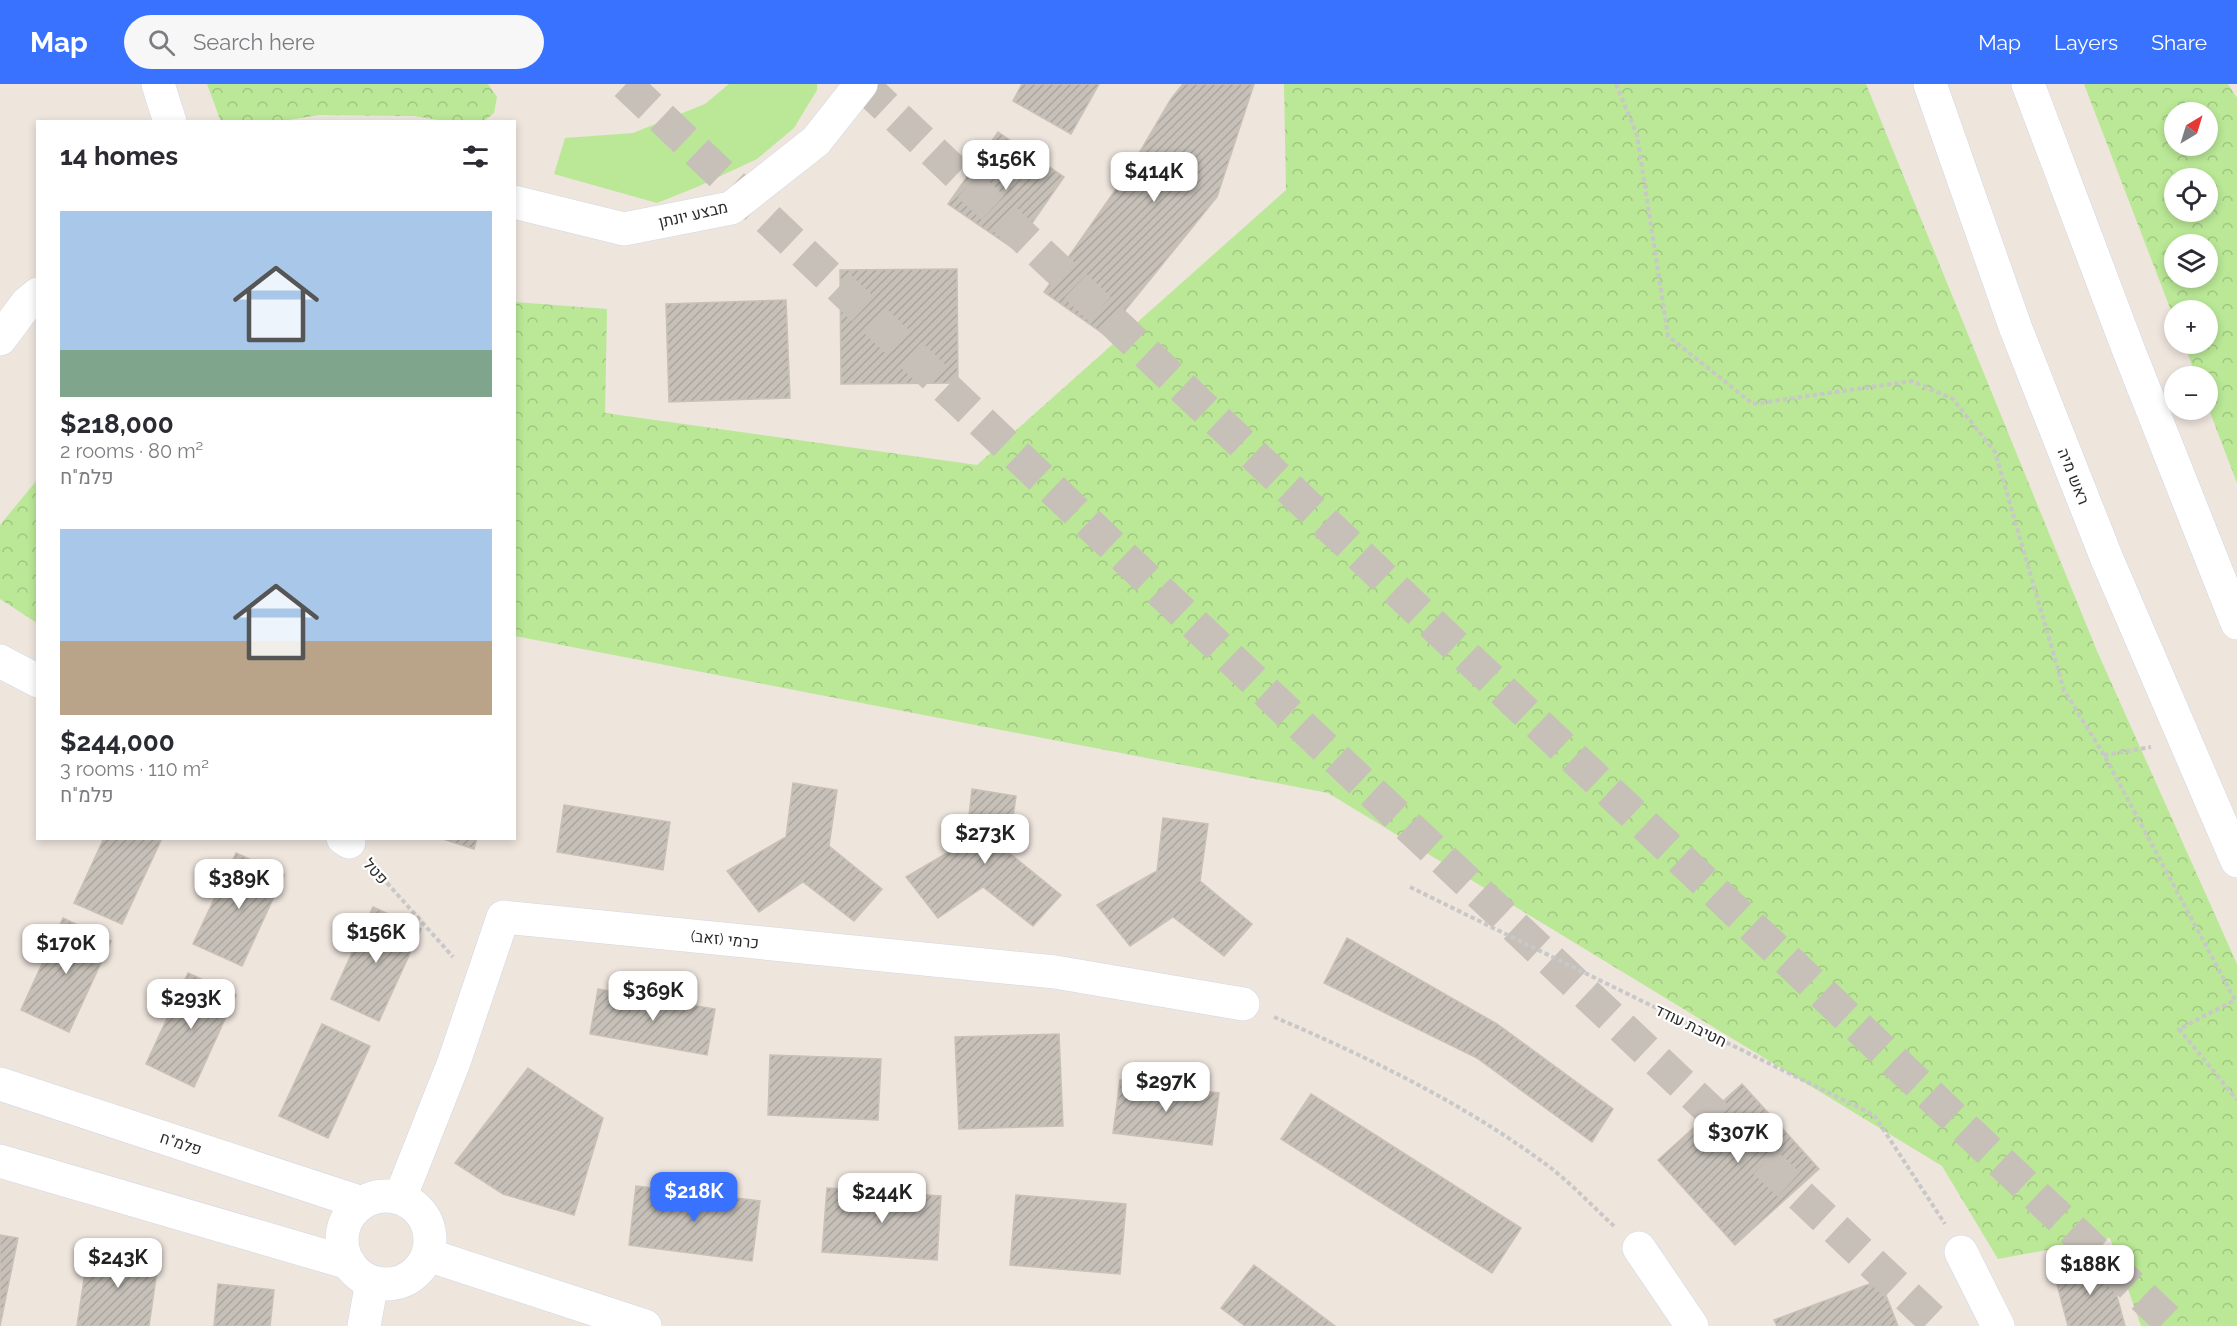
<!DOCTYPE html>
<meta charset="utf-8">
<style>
body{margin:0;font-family:Raleway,Heebo,sans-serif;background:#f7f7f7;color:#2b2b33;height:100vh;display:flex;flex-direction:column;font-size:22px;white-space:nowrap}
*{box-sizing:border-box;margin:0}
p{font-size:20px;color:#7c7c81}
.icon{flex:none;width:33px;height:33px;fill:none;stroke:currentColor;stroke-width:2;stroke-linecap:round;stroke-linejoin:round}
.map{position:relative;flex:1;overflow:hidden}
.drawer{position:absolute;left:36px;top:36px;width:480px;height:720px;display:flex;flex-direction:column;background:#fff;border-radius:0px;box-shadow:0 3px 9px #0003}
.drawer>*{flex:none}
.needle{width:39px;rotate:38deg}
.tools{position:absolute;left:2164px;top:18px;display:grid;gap:12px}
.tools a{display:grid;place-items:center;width:54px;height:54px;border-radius:50%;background:#fff;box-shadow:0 3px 9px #0003;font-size:30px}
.price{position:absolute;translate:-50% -51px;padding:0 14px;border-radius:12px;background:#fff;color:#222;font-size:20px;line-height:39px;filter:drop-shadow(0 2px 3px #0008)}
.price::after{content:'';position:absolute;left:50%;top:36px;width:18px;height:14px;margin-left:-9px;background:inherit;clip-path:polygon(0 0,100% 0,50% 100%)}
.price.on{background:#3972ff;color:#fff}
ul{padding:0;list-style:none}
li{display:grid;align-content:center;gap:12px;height:318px;padding:0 24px}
li span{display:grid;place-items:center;height:186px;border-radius:0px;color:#555}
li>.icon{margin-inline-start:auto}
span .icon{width:108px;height:108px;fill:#fffc;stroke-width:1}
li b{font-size:26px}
h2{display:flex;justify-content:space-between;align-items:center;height:72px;padding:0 24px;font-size:26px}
header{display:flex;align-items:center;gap:36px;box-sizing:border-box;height:84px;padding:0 30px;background:#3972ff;color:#fff}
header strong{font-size:28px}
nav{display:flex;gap:33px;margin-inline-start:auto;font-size:21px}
.search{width:420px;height:54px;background:#f7f7f7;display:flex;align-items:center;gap:15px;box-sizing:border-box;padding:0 21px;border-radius:33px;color:#7c7c81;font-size:22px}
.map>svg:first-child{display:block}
.forest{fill:url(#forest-crowns);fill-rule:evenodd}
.park{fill:#bae896}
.building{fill:url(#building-hatch);stroke:#cac1b6;stroke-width:1.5}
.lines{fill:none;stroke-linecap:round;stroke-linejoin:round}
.highway-tunnel{stroke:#c7c0b9;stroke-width:33;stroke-dasharray:33 16;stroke-linecap:butt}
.minor-casing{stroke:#d2d7e5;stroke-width:34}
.path{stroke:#c8c8c8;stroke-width:4;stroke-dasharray:4.5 3;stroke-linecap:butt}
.minor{stroke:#fff;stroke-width:33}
.labels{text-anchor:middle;stroke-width:4.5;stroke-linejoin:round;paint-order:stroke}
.street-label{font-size:16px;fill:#2b2b2b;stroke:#fff}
</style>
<header>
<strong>Map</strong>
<div class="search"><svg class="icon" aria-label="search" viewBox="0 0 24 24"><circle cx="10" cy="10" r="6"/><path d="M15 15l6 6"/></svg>Search here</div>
<nav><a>Map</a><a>Layers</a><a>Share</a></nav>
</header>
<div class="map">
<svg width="2237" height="1242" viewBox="0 0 2237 1242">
<defs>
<pattern id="forest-crowns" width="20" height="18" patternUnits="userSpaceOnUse" patternTransform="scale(1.5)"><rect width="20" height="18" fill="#bae896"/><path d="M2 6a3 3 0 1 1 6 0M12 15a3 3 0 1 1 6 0" fill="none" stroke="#a0c781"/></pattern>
<pattern id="building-hatch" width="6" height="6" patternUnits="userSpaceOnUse" patternTransform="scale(1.5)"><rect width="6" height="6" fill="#c6c0b8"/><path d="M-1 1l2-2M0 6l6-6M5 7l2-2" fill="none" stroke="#aaa59e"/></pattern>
</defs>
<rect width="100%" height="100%" fill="#eee5dd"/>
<g class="forest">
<path d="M207,0H488L497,13L494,29L484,37H444L414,32L319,31L283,37L221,38Z"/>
<path d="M1284,0H1866L2097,567L2237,880V1242H2141L2110,1154L1998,1175L1942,1082L1328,709L515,552V218L607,225L605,329L977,381L1286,106Z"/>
<path d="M2084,0H2228L2237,14V399L2208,323V292H2196L2184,260H2208V226H2175V237ZM2175,28H2208V62H2175ZM2175,94H2208V128H2175ZM2175,160H2208V194H2175Z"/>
<path d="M37,396V539L0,515V441Z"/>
</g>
<path class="park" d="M729,0H817V6L794,44L757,75L697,103L657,119L554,90L565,54L633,49L705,20Z"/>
<g class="building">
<path d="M1022,0H1099L1071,50L1013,17Z"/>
<path d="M1183,0H1254L1217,113L1105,251L1044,208L1128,88L1171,15Z"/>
<path d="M998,48L1064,93L1014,165L948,120Z"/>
<path d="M957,185L958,299L841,300L840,186Z"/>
<path d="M786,216L790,314L669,318L666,220Z"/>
<path d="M793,699L837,706L829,762L882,805L854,837L803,798L759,828L727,787L786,753Z"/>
<path d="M972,705L1016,712L1008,768L1061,811L1033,842L983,803L938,834L906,793L966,758Z"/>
<path d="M564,721L670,738L663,786L557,768Z"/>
<path d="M1163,734L1208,740L1200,797L1252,840L1224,872L1173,833L1130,862L1097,821L1157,787Z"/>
<path d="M104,754H162L122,840L74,819Z"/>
<path d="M440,754H477L474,765Z"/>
<path d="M236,769L284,791L242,882L193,860Z"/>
<path d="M373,823L421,845L379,937L331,915Z"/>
<path d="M63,834L111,857L69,948L21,926Z"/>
<path d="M1347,854L1497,940L1613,1025L1592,1058L1477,974L1324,899Z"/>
<path d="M188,889L236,911L194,1003L146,980Z"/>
<path d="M598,905L715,925L707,971L590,950Z"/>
<path d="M322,940L370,962L328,1054L279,1032Z"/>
<path d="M1059,950L1063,1042L959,1045L955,953Z"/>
<path d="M770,971L881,975L878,1036L768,1031Z"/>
<path d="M528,984L603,1034L574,1131L503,1110L455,1079Z"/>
<path d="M1120,996L1219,1009L1212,1061L1113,1049Z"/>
<path d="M1742,1000L1819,1085L1735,1161L1658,1076Z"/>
<path d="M1311,1010L1521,1144L1492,1189L1281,1055Z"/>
<path d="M636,1102L760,1117L752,1177L629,1161Z"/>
<path d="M827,1104L941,1112L937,1176L822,1168Z"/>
<path d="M1016,1111L1126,1120L1120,1190L1010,1181Z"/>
<path d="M0,1151L18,1154L0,1242Z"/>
<path d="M89,1162L159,1173L149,1242H77Z"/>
<path d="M2107,1175L2125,1242H2068L2054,1189Z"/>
<path d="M1254,1181L1335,1242H1245L1221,1224Z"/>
<path d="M1880,1196L1898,1242H1777L1774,1236Z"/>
<path d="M218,1200L274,1206L270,1242H214Z"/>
</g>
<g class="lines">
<g class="highway-tunnel">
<path d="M626,0L1321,660L1939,1242"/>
<path d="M862,0L2174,1242"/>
</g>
<defs>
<g id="minor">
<path d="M158,0L170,38"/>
<path d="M1930,0L2016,245L2107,475L2237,777"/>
<path d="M2028,0L2129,267L2237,539"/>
<path d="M514,118L624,145L731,124L816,57L861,0"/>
<path d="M0,255L27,219L38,210"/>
<path d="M0,577L38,597"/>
<path d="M343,754L349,758"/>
<path d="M0,1000L362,1119"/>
<path d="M0,1077L349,1179"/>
<circle cx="386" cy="1156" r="44"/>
<path d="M400,1114L454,978L503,833L1055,888L1243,920"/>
<path d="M1639,1164L1692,1242"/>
<path d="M1961,1168L1998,1242"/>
<path d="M428,1171L645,1242"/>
<path d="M364,1242L372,1198"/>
</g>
</defs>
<use href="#minor" class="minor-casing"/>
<g class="path">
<path d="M1616,0L1637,51L1668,252L1753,320L1912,297L1953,315L1995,368L2064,606L2104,671L2235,916L2179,945L2237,1016"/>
<path d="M2104,671L2151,663"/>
<path d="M372,782L453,873"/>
<path d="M1410,803L1874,1031L1945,1140"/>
<path d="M1274,933C1370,974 1463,1019 1547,1081C1571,1099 1593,1123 1615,1143"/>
</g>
<use href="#minor" class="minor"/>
</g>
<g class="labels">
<g class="street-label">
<text transform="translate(693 130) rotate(-13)" y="6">מבצע יונתן</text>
<text transform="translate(2074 392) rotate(68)" y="6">ראש מיה</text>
<text transform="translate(376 787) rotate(48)" y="6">פטל</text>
<text transform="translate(725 855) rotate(6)" y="6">כרמי (זאב)</text>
<text transform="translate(1691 941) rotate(26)" y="6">חטיבת עודד</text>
<text transform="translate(181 1059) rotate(18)" y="6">פלמ"ח</text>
</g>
</g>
</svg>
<div class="tools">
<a><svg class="needle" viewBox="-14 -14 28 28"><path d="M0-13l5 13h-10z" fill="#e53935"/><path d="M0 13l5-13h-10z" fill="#7c7c81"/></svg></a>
<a><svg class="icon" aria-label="locate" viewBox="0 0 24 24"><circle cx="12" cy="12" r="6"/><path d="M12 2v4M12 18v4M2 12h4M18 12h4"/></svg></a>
<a><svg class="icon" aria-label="layers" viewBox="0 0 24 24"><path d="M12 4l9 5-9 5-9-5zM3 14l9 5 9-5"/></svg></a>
<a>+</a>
<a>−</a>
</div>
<b class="price" style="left:1006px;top:107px">$156K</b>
<b class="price" style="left:1154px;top:119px">$414K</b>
<b class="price" style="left:985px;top:781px">$273K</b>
<b class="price" style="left:239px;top:826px">$389K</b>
<b class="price" style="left:376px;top:880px">$156K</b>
<b class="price" style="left:66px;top:891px">$170K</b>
<b class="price" style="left:653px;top:938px">$369K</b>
<b class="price" style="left:191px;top:946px">$293K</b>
<b class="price" style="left:1166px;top:1029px">$297K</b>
<b class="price" style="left:1738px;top:1080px">$307K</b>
<b class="price on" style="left:694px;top:1139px">$218K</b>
<b class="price" style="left:882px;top:1140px">$244K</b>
<b class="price" style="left:118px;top:1205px">$243K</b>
<b class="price" style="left:2090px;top:1212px">$188K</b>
<section class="drawer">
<h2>14 homes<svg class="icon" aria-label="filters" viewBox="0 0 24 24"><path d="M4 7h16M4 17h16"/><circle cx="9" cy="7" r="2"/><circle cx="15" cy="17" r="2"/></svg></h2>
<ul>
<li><span style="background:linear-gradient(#a9c7e8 75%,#7fa58c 0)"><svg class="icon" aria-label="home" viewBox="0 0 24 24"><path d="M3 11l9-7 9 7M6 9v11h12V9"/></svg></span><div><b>$218,000</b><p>2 rooms · 80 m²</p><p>פלמ&quot;ח</p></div></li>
<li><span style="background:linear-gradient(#a9c7e8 60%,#b9a48a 0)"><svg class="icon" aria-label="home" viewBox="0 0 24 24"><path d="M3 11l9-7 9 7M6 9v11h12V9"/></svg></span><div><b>$244,000</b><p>3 rooms · 110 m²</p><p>פלמ&quot;ח</p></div></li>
</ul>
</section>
</div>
